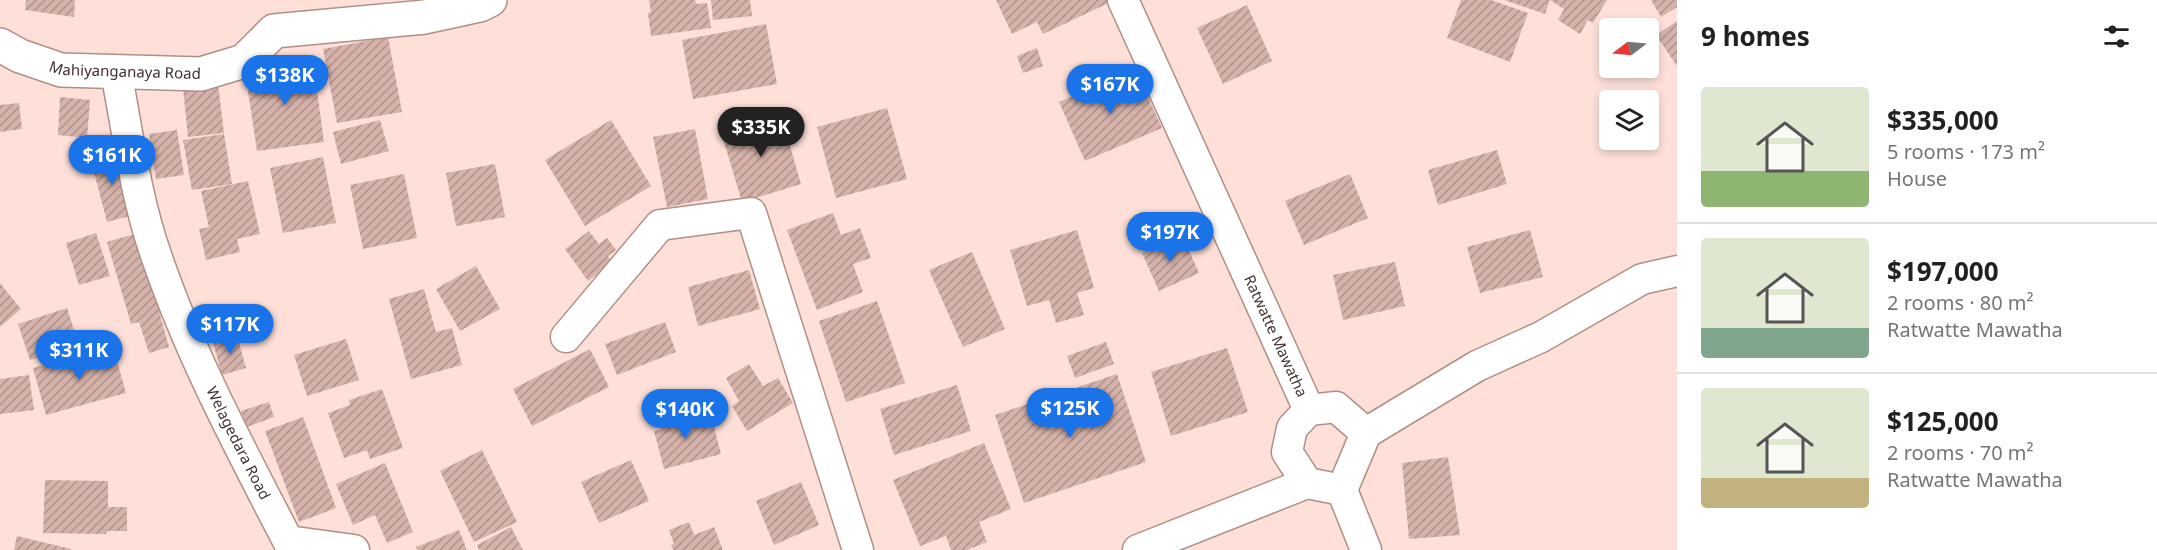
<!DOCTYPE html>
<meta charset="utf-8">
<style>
body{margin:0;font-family:"Noto Sans",sans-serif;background:#f2f2f2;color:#202124;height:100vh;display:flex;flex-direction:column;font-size:22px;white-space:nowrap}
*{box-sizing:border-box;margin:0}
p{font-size:20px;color:#757577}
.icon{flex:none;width:33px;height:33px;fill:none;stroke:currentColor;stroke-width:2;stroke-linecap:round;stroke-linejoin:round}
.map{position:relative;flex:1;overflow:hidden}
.drawer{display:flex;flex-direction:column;background:#fff;width:480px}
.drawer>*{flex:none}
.needle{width:39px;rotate:254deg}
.tools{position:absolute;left:1599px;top:18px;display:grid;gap:12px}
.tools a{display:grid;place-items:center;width:60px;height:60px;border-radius:6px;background:#fff;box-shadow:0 3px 9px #0003;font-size:30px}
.price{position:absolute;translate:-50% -51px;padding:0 14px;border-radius:21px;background:#1a73e8;color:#fff;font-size:20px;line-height:39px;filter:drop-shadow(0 2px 3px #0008)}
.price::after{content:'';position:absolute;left:50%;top:36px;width:18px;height:14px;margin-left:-9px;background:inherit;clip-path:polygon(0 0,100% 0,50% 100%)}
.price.on{background:#222;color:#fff}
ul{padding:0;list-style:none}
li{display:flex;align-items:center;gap:18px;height:150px;padding:0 24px}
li+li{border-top:2px solid #e0e0e0}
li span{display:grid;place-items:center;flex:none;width:168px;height:120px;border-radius:6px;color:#555}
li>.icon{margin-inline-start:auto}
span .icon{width:72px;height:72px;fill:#fffc;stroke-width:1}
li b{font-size:26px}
h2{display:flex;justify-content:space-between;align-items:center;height:72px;padding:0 24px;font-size:26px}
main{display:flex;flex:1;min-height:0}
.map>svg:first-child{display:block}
.building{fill:url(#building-hatch)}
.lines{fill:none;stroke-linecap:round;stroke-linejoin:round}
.minor-casing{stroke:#b08f86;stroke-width:33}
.major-casing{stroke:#b08f86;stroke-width:36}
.minor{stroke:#fff;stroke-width:30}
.major{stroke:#fff;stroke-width:33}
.labels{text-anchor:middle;stroke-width:6;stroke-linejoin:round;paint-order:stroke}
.street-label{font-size:15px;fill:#3f312e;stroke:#fbf3f1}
</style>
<main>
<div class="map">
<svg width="1677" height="550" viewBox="0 0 1677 550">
<defs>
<pattern id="building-hatch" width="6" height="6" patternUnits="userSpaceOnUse" patternTransform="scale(1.5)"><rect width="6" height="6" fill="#d6b3aa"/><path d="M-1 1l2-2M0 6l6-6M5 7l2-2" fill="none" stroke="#af928b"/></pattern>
</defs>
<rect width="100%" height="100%" fill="#fee0d9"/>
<g class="building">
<path d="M26,0H75L74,17L25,10Z"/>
<path d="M649,0H695L696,4L707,3L711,28L651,36L648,13L651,12Z"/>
<path d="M711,0H750L752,16L713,20Z"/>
<path d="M996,0H1115L1043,34L1037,22L1012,34Z"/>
<path d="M1461,0H1491L1528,13L1510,62L1447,38Z"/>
<path d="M1504,0H1607L1593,23L1588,20L1580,34L1558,20L1564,9L1550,0L1545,14Z"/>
<path d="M1651,0H1677V7L1661,17Z"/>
<path d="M1247,5L1272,61L1223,84L1197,28Z"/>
<path d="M1677,21V66L1656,35Z"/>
<path d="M766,24L777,84L693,99L682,40Z"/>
<path d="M388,37L402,112L337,123L323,49Z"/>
<path d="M1037,48L1043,66L1023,73L1017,56Z"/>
<path d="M313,61L324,142L257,151L245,71Z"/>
<path d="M1135,69L1162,128L1085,161L1059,102Z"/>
<path d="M218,84L224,133L188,137L183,88Z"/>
<path d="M60,97L90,100L87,138L58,135Z"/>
<path d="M19,103L22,129L0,132V105Z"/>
<path d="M887,108L907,179L836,198L817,127Z"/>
<path d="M781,114L801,184L742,202L721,132Z"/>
<path d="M380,120L389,151L341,164L333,132Z"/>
<path d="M611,120L651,186L585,226L545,160Z"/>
<path d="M695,129L708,199L667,207L653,137Z"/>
<path d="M177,130L184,175L156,179L149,134Z"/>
<path d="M224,134L232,184L192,190L183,140Z"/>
<path d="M116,150L133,215L107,222L90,157Z"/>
<path d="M1497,150L1507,184L1438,205L1428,170Z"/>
<path d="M323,157L336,223L283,233L270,168Z"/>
<path d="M495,164L505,217L456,226L446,173Z"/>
<path d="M404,174L417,238L363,249L350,185Z"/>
<path d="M1350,174L1368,218L1304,245L1285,201Z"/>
<path d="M248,181L260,234L237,239L240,252L206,260L199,229L209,227L201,191Z"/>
<path d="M833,213L841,235L860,228L871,258L853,264L863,292L817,310L787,230Z"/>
<path d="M1077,230L1094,288L1077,293L1084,315L1056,323L1049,300L1027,306L1010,250Z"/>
<path d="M1530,230L1543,277L1480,293L1467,247Z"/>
<path d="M589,231L599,244L607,238L616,250L608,256L612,263L588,281L565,249Z"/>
<path d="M141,232L166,313L160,315L169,347L149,353L139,322L131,324L107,242Z"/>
<path d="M96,233L110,276L79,285L66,243Z"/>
<path d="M1182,235L1199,273L1159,291L1142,253Z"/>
<path d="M972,252L1005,329L963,347L929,270Z"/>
<path d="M1395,262L1405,306L1343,320L1333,275Z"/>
<path d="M476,266L500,309L460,331L436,289Z"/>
<path d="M749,270L760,309L698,326L688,287Z"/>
<path d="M0,283L21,309L0,327Z"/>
<path d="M424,289L436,332L452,328L462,365L411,379L389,299Z"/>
<path d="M877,301L905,383L846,402L819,321Z"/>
<path d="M67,308L79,345L30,360L18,324Z"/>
<path d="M665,322L676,352L617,375L605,344Z"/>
<path d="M237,336L246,368L222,375L213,343Z"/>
<path d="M346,339L359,380L307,396L294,355Z"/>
<path d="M1106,342L1114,364L1075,378L1067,356Z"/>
<path d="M113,347L126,393L46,415L33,368Z"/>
<path d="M1227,348L1248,412L1171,436L1151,372Z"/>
<path d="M590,349L609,387L532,426L513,389Z"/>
<path d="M749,364L763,386L778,378L793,403L747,431L732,406L739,401L726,378Z"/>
<path d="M1117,374L1146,462L1024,503L995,415Z"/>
<path d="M29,375L34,410L0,414V379Z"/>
<path d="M957,385L971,431L894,455L880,409Z"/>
<path d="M382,389L403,448L370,459L367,450L344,458L328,413L350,405L349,400Z"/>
<path d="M269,402L274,417L247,427L241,411Z"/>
<path d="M678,407L683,426L712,419L721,454L664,469L654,431L661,430L656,413Z"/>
<path d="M303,417L336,508L299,522L265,431Z"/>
<path d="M984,443L1011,509L979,522L987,542L967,550H951L946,536L920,546L893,480Z"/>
<path d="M482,450L517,522L474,542L440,471Z"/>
<path d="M1448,457L1460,535L1409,539L1402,463Z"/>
<path d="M631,460L649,501L599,523L581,482Z"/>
<path d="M385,463L413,532L387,543L375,515L353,525L336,484Z"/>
<path d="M45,480L108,481V507H127V531H107L106,534L43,533Z"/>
<path d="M801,482L819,525L774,545L756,501Z"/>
<path d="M689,522L694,535L714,527L723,550H673L671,545L674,544L669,530Z"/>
<path d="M511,527L523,550H479L477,545Z"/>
<path d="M459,530L467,550H417L416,547Z"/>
<path d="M17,536L71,549V550H14Z"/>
</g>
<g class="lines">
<defs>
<g id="minor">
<path id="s1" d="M1123,0L1309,410"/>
<path id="s2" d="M116,72C128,133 135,195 156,255C190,355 240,448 288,541L354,550"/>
<path d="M566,337L660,225L751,213L858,550"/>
<path d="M1336,407L1366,433L1342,490L1307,483L1287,452L1292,428L1309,410Z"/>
<path d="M1366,433L1477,366L1541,337L1642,279L1677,271"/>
<path d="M1342,490L1366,550"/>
<path d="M1138,550L1307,483"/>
</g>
<g id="major">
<path id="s3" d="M0,45L20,56L61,70L201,74L244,61L274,31L425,17L480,5L490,0"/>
</g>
</defs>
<use href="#minor" class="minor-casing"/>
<use href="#major" class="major-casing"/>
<use href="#minor" class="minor"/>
<use href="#major" class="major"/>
</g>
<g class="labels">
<g class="street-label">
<text dy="5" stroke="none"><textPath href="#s3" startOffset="130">Mahiyanganaya Road</textPath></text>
<text dy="5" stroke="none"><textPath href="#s1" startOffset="369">Ratwatte Mawatha</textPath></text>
<text dy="5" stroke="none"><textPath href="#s2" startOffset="393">Welagedara Road</textPath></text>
</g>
</g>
</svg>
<div class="tools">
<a><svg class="needle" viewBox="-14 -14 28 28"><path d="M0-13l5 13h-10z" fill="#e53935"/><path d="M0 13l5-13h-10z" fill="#757577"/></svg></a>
<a><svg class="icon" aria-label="layers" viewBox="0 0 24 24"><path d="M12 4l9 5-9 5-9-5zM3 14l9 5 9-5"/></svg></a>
</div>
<b class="price" style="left:285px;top:106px">$138K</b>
<b class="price" style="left:1110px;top:115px">$167K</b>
<b class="price on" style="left:761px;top:158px">$335K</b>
<b class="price" style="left:112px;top:186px">$161K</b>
<b class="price" style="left:1170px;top:263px">$197K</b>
<b class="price" style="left:230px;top:355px">$117K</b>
<b class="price" style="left:79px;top:381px">$311K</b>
<b class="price" style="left:1070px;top:439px">$125K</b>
<b class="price" style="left:685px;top:440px">$140K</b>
</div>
<section class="drawer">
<h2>9 homes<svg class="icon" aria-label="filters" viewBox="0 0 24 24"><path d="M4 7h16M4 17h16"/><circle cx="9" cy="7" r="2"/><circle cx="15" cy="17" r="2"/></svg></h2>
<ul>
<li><span style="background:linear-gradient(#dfe7d0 70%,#8fb573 0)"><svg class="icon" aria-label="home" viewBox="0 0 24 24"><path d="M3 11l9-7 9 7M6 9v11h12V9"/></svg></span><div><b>$335,000</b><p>5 rooms · 173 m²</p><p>House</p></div></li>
<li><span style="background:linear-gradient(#dfe7d0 75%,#7fa58c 0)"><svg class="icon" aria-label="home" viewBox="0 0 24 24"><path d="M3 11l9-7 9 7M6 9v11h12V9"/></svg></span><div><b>$197,000</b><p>2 rooms · 80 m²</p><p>Ratwatte Mawatha</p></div></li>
<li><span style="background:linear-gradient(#dfe7d0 75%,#c2b280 0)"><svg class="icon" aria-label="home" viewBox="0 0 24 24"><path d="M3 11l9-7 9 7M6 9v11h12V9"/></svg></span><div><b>$125,000</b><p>2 rooms · 70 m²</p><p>Ratwatte Mawatha</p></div></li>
</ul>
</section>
</main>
